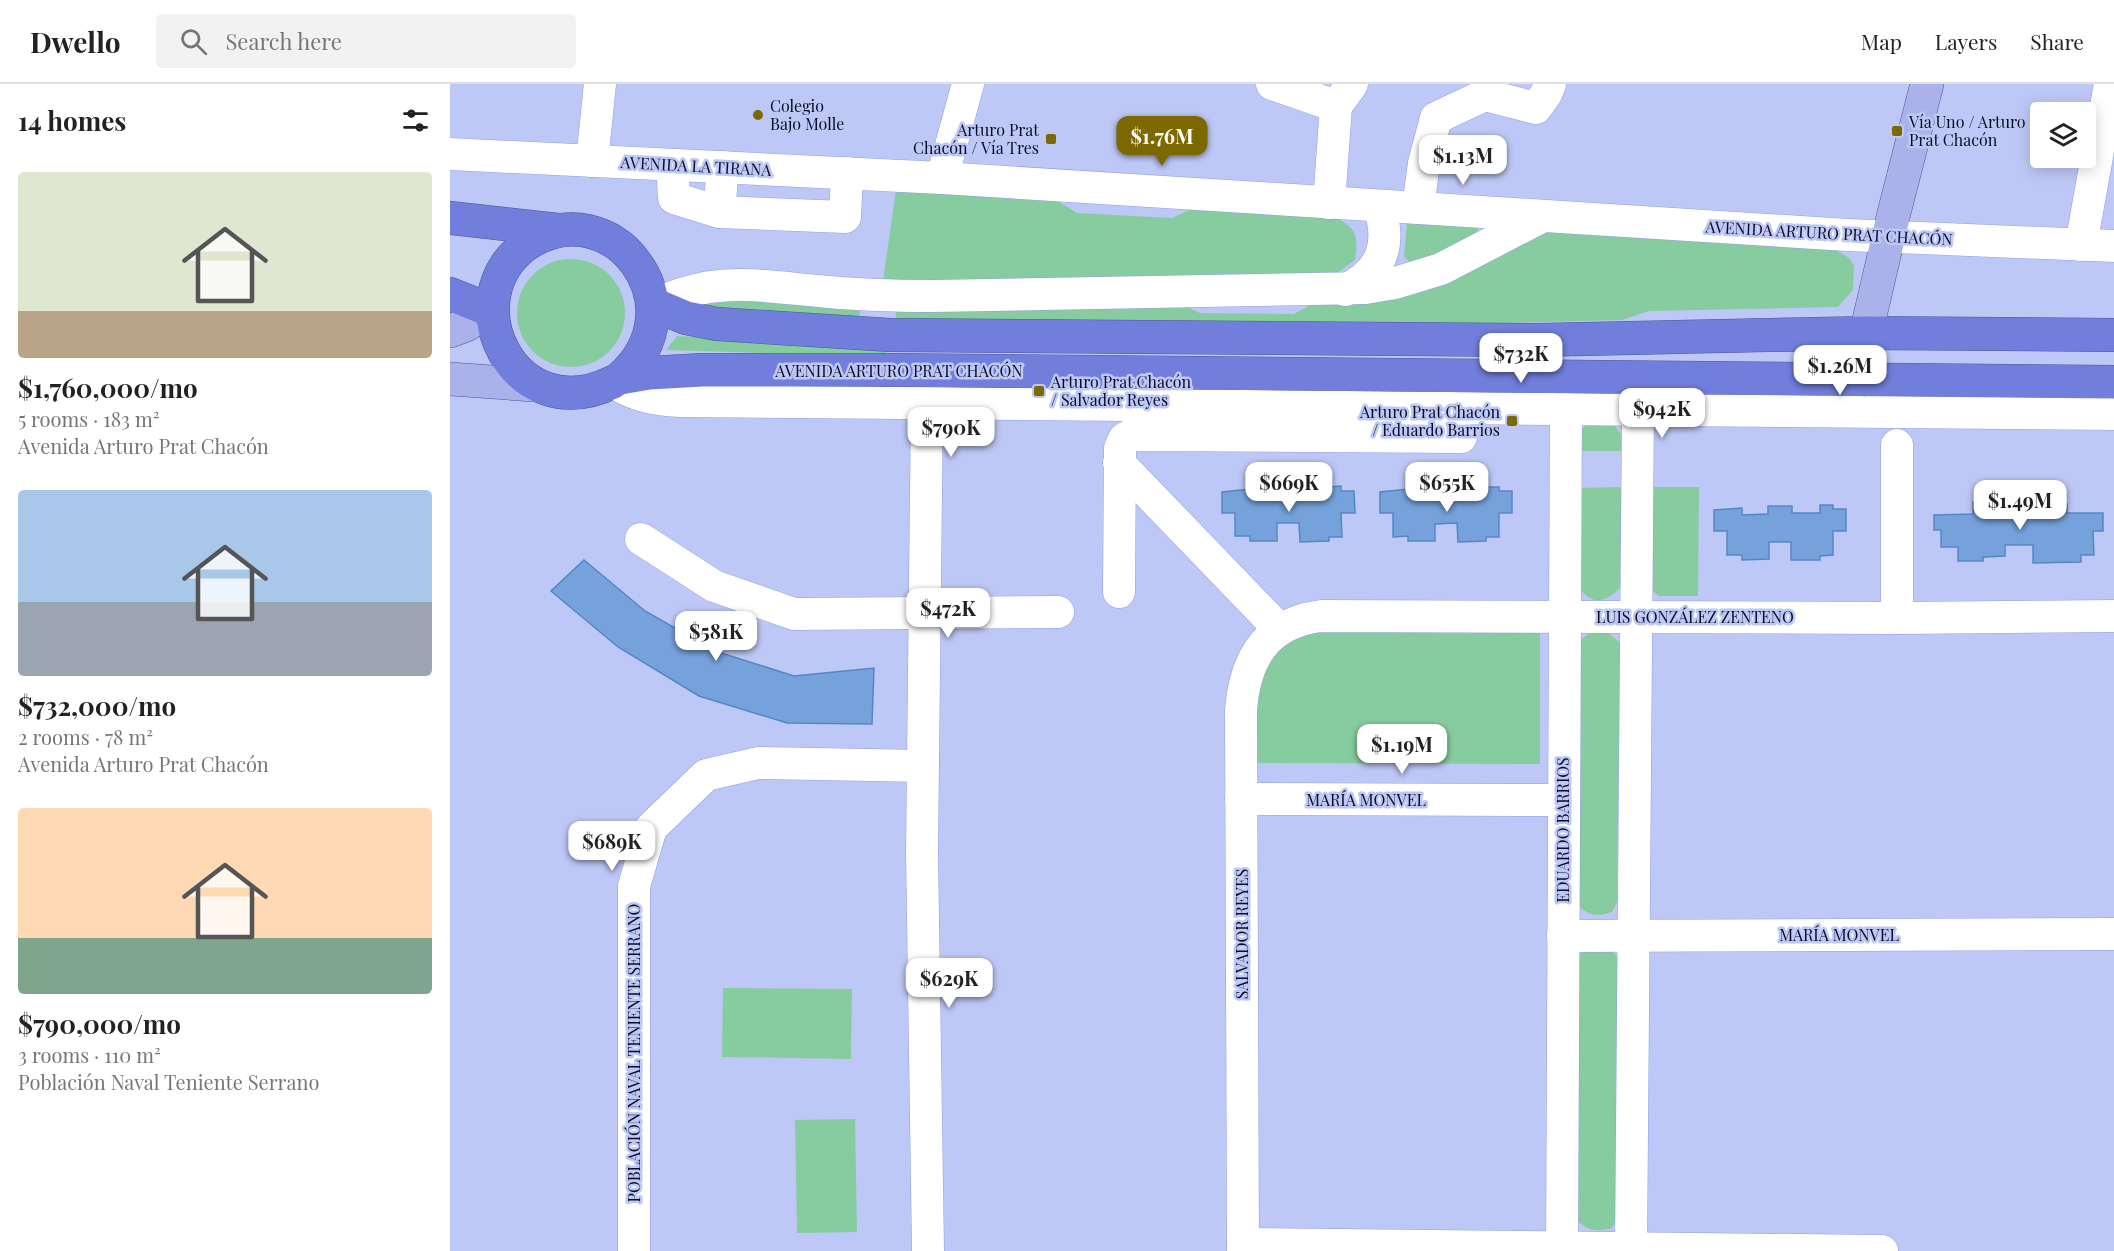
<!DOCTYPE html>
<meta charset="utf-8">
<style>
body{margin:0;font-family:"Playfair Display",serif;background:#f2f2f2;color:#222;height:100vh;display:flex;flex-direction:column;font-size:22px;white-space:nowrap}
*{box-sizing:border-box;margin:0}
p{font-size:20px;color:#767676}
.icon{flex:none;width:33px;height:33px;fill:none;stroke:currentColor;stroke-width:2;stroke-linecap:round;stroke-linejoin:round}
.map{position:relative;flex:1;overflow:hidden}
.drawer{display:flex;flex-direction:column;background:#fff;width:450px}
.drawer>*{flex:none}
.controls{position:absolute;left:1580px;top:18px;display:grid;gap:12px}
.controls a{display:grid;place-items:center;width:66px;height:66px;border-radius:6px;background:#fff;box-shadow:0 3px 15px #0003;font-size:30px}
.price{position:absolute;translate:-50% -51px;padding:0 14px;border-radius:12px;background:#fff;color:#222;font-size:20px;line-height:39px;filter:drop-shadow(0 2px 3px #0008)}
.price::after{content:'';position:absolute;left:50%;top:36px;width:18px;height:14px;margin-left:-9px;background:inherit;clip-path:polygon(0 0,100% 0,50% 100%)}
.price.active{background:#7d6800;color:#fff}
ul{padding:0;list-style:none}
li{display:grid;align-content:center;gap:12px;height:318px;padding:0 18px}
li span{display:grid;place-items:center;height:186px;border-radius:6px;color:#555}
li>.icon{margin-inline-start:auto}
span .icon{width:108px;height:108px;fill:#fffc;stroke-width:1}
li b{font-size:26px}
h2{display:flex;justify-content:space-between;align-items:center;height:72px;padding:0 18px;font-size:26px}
header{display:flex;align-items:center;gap:36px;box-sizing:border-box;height:84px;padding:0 30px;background:#fff;border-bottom:2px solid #e0e0e0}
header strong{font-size:28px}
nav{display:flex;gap:33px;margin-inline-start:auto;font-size:21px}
.search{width:420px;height:54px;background:#f2f2f2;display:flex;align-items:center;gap:15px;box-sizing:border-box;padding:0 21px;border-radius:6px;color:#767676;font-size:22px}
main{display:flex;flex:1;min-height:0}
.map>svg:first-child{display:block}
.green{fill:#87cc9f}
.building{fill:#76a2dc;stroke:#5586c4;stroke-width:1.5}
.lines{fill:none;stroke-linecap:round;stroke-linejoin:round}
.minor-casing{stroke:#919ee8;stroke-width:33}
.major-casing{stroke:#4c559b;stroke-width:34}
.highway-casing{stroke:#4c559b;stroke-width:34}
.minor{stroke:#fff;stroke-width:32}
.major{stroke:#aab2e9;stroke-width:33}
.highway{stroke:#717edb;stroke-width:33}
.poi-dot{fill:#7d6800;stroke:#bec8f6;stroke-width:2}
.labels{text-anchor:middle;stroke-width:5;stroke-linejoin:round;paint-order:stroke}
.poi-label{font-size:16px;fill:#080a24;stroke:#bec8f6;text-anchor:start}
.street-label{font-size:16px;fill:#080a24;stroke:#bec8f6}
</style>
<header>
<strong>Dwello</strong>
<div class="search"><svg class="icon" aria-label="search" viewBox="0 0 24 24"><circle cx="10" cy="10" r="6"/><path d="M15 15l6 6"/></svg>Search here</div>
<nav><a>Map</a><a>Layers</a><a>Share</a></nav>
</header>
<main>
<section class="drawer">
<h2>14 homes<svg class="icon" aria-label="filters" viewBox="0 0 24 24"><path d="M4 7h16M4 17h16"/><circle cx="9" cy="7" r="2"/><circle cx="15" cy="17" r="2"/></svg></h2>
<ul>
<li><span style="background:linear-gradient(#dfe7d0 75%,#b9a48a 0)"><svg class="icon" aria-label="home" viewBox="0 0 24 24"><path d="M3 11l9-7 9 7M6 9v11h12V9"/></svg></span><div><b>$1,760,000/mo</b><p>5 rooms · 183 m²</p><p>Avenida Arturo Prat Chacón</p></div></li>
<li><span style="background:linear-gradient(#a9c7e8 60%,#9aa5b1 0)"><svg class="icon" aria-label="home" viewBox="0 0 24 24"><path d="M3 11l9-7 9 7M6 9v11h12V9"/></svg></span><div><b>$732,000/mo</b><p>2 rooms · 78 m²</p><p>Avenida Arturo Prat Chacón</p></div></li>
<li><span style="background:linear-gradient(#ffd9b3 70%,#7fa58c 0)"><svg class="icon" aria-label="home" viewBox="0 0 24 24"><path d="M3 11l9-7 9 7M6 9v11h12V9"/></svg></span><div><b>$790,000/mo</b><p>3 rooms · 110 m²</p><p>Población Naval Teniente Serrano</p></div></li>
</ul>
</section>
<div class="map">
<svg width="1664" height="1167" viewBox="0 0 1664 1167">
<rect width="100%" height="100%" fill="#bec8f6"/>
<g class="green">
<path d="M446,106L606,116L627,129L722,134L743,124L887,134C908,146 908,153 905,176L886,190L433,197Z"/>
<path d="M957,138L1028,142L1027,149L964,183L954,172Z"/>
<path d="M1104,147L1386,166L1399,174L1404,182L1403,206L1388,223L1199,227L1172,236L1014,240L446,238V227L733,221L750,229L844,230L864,219L1089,148Z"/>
<circle cx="121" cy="229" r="54"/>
<path d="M278,212L410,226L409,240L254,229L255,220Z"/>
<path d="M227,252L436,263L437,273L216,266Z"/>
<path d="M1137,340H1163L1171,350V367H1130L1129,349Z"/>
<path d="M1172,403L1170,504C1153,521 1139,521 1127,500L1128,404Z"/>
<path d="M1202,403H1249L1248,512H1208L1202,506Z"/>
<path d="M1090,545V680L807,679C807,638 796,578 839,555C847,551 857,549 866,546Z"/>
<path d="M1153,546L1160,550L1170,559L1167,818L1162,828C1145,834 1135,831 1124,816L1128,562C1134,550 1140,548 1153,546Z"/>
<path d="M1160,865L1169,874L1167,1134L1162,1144C1145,1149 1134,1146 1124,1132L1128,877L1132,867Z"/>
<path d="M273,904L402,905L401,975L272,973Z"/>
<path d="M405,1035L407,1148L347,1149L345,1036Z"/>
</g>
<g class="building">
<path d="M891,402V407H904L905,429H891L892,453H879V457L850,458L849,439H827V457H800V452H785V429H772V408L800,405V412H826V404L851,403V411L879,410V403Z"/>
<path d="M1008,403V411H1036V403H1049V407H1062V429H1049V453H1036V457L1008,458L1007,439L985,440V457H958V452L943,453V429H930V408L958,405V412H984V404Z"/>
<path d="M1536,413H1557V421L1581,420L1580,414H1601V420H1617V429H1653V447H1643L1644,471H1631V478L1583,479V461H1555V472L1533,473V477H1508V463H1491V446H1484V431L1523,430V418H1536Z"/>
<path d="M1370,421H1383V425H1396V447H1383V471L1370,472V476H1341V458H1319V475L1292,476V471H1277V447H1264V426L1292,424V431L1318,430V422H1342V429H1370Z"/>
<path d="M134,476L195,527L265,567L344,592L424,584L422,640L337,639L249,612L168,563L101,507Z"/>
</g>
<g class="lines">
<defs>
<g id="minor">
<path d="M822,0L886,22"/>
<path d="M1035,11L1086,24L1096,10L1100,0"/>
<path d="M0,70L492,94L1398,151L1664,162"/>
<path d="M142,77L150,0"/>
<path d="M222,81L224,114L269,128"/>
<path d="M273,83L269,128L395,133L397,89"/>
<path d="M492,94L518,0"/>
<path d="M879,119L886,22L902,0"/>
<path d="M968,124L974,79L986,34L1035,11L1040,0"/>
<path d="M1631,161L1660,0"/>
<path d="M895,206C932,188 942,161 929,122"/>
<path d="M203,220C221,213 240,206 260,203C296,198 333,204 369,207C407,211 445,212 483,212L915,204L945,199L991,185L1093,132"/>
<path d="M163,298C185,312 205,316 230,317L1664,330"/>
<path d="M477,320L472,768L478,1167"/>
<path d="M1447,361V534"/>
<path d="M669,379L829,545"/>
<path d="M191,455L264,502L344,530L608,528"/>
<path d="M669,508L670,364L674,355L681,351L1011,353"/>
<path d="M791,715L1113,716"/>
<path d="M1113,852L1664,850"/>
<path d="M793,1160L1432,1167"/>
<path d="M184,1167V802L201,744L256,691L308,679L473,682"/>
<path d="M793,1167L791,626C795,574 816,539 871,532L1447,534L1664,532"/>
<path d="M1112,1167L1116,325"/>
<path d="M1181,1167L1188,326"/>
</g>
<g id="major">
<path d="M0,247L16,241L40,226"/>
<path d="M0,295L84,301"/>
<path d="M1415,296L1416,249L1444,129L1477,0"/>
</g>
<g id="highway">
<path d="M0,134L108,146"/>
<path d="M0,210L40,226"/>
<path d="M203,220L236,234L267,240L440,251L1088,256L1416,249L1664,251"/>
<path d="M170,294L199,289L252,286H441L1664,298"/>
<path d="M163,298C64,347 0,215 77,160C162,104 252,223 170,294"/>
</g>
</defs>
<use href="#minor" class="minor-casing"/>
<use href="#major" class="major-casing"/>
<use href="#highway" class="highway-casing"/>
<use href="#minor" class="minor"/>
<use href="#major" class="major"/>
<use href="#highway" class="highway"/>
</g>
<g class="poi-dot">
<circle cx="308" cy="31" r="6"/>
<rect x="1441" y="41" width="12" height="12" rx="3"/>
<rect x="595" y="49" width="12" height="12" rx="3"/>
<rect x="583" y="301" width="12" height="12" rx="3"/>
<rect x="1056" y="331" width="12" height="12" rx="3"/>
</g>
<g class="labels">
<g class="poi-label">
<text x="320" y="28">Colegio<tspan x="320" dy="18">Bajo Molle</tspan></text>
<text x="1459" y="44">Vía Uno / Arturo<tspan x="1459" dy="18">Prat Chacón</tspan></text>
<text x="589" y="52" text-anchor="end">Arturo Prat<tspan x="589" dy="18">Chacón / Vía Tres</tspan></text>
<text x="601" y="304">Arturo Prat Chacón<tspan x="601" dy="18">/ Salvador Reyes</tspan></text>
<text x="1050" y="334" text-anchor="end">Arturo Prat Chacón<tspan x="1050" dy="18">/ Eduardo Barrios</tspan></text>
</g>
<g class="street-label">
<text transform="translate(246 82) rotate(3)" y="6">AVENIDA LA TIRANA</text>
<text transform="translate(1379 149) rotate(3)" y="6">AVENIDA ARTURO PRAT CHACÓN</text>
<text x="449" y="293">AVENIDA ARTURO PRAT CHACÓN</text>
<text x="1245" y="539">LUIS GONZÁLEZ ZENTENO</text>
<text x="916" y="722">MARÍA MONVEL</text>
<text transform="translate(1113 746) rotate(-90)" y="6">EDUARDO BARRIOS</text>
<text transform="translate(792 850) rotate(-90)" y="6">SALVADOR REYES</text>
<text x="1389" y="857">MARÍA MONVEL</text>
<text transform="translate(184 969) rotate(-90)" y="6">POBLACIÓN NAVAL TENIENTE SERRANO</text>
</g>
</g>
</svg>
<div class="controls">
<a><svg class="icon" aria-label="layers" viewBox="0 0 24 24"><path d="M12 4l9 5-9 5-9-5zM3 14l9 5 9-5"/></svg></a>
</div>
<b class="price active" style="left:712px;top:83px">$1.76M</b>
<b class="price" style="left:1013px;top:102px">$1.13M</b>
<b class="price" style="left:1071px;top:300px">$732K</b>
<b class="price" style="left:1390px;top:312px">$1.26M</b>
<b class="price" style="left:1212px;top:355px">$942K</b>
<b class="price" style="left:501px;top:374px">$790K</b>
<b class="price" style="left:839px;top:429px">$669K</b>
<b class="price" style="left:997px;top:429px">$655K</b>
<b class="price" style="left:1570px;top:447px">$1.49M</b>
<b class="price" style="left:498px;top:555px">$472K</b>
<b class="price" style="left:266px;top:578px">$581K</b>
<b class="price" style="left:952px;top:691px">$1.19M</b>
<b class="price" style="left:162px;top:788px">$689K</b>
<b class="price" style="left:499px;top:925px">$629K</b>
</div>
</main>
